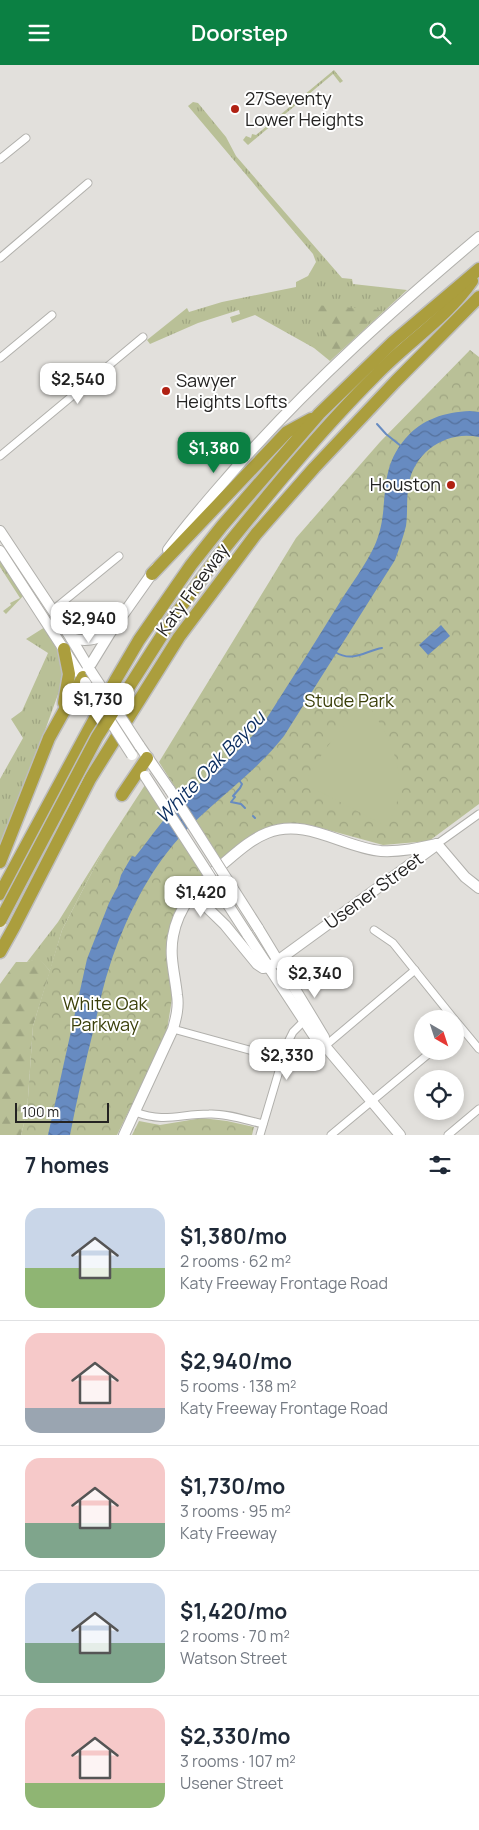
<!DOCTYPE html>
<meta charset="utf-8">
<style>
body{margin:0;font-family:Manrope,sans-serif;background:#f2f2f3;color:#1f2937;height:100vh;display:flex;flex-direction:column;font-size:19px;white-space:nowrap}
*{box-sizing:border-box;margin:0}
p{font-size:16px;color:#747a83}
.icon{flex:none;width:28px;height:28px;fill:none;stroke:currentColor;stroke-width:2;stroke-linecap:round;stroke-linejoin:round}
.map{position:relative;height:1070px;overflow:hidden}
.drawer{display:flex;flex-direction:column;background:#fff;flex:1}
.drawer>*{flex:none}
.needle{width:32px;rotate:141deg}
.tools{position:absolute;left:414px;top:945px;display:grid;gap:10px}
.tools a{display:grid;place-items:center;width:50px;height:50px;border-radius:50%;background:#fff;box-shadow:0 2px 8px #0003;font-size:25px}
.scale{position:absolute;left:15px;bottom:12px;width:94px;box-sizing:border-box;padding-left:5px;border:2px solid #242322;border-top:0;font-size:14px;line-height:18px;white-space:nowrap;color:#242322;-webkit-text-stroke:4px #fff;paint-order:stroke}
.price{position:absolute;translate:-50% -42px;padding:0 11px;border-radius:10px;background:#fff;color:#222;font-size:16px;line-height:32px;filter:drop-shadow(0 1px 2px #0008)}
.price::after{content:'';position:absolute;left:50%;top:30px;width:15px;height:11px;margin-left:-8px;background:inherit;clip-path:polygon(0 0,100% 0,50% 100%)}
.price.current{background:#0b8043;color:#fff}
ul{padding:0;list-style:none}
li{display:flex;align-items:center;gap:15px;height:125px;padding:0 25px}
li+li{border-top:1px solid #e0e1e3}
li span{display:grid;place-items:center;flex:none;width:140px;height:100px;border-radius:15px;color:#555}
li>.icon{margin-inline-start:auto}
span .icon{width:60px;height:60px;fill:#fffc;stroke-width:1}
li b{font-size:21px}
h2{display:flex;justify-content:space-between;align-items:center;height:60px;padding:0 25px;font-size:21px}
header{display:flex;justify-content:space-between;align-items:center;height:65px;padding:0 25px;background:#0b8043;color:#fff;font-size:22px;font-weight:600}
.map>svg:first-child{display:block}
.grass{fill:url(#grass-tufts)}
.forest{fill:url(#forest-firs)}
.park{fill:url(#park-crowns)}
.pitch{fill:#b9c097}
.water{fill:url(#water-waves)}
.lines{fill:none;stroke-linecap:round;stroke-linejoin:round}
.stream{stroke:#678bc1;stroke-width:2}
.street-casing{stroke:#b1b0ac;stroke-width:9}
.secondary-casing{stroke:#b1b0ac;stroke-width:12}
.highway-casing{stroke:#bdbdbd;stroke-width:15}
.street{stroke:#fff;stroke-width:7}
.secondary{stroke:#fff;stroke-width:10}
.highway{stroke:#ab9e3d;stroke-width:12}
.secondary-bridge-casing{stroke:#b1b0ac;stroke-width:12;stroke-linecap:butt}
.highway-bridge-casing{stroke:#bdbdbd;stroke-width:15;stroke-linecap:butt}
.secondary-bridge{stroke:#fff;stroke-width:10}
.highway-bridge{stroke:#ab9e3d;stroke-width:12}
.poi-dot{fill:#b02113;stroke:#fff;stroke-width:2}
.labels{text-anchor:middle;stroke-width:4;stroke-linejoin:round;paint-order:stroke}
.poi-label{font-size:18px;fill:#242322;stroke:#fff;text-anchor:start}
.street-label{font-size:18px;fill:#242322;stroke:#fff}
.park-label{font-size:18px;fill:#3a3f09;stroke:#fff}
.water-label{font-size:19px;font-style:italic;fill:#0a2d5f;stroke:#fff}
</style>
<header><svg class="icon" aria-label="menu" viewBox="0 0 24 24"><path d="M4 6h16M4 12h16M4 18h16"/></svg>Doorstep<svg class="icon" aria-label="search" viewBox="0 0 24 24"><circle cx="10" cy="10" r="6"/><path d="M15 15l6 6"/></svg></header>
<div class="map">
<svg width="479" height="1070" viewBox="0 0 479 1070">
<defs>
<pattern id="grass-tufts" width="24" height="20" patternUnits="userSpaceOnUse" patternTransform="scale(1.25)"><rect width="24" height="20" fill="#b9c097"/><path d="M3 7l-1-3M5 7V3M7 7l1-3M15 17l-1-3M17 17v-4M19 17l1-3" fill="none" stroke="#9fa582"/></pattern>
<pattern id="forest-firs" width="22" height="20" patternUnits="userSpaceOnUse" patternTransform="scale(1.25)"><rect width="22" height="20" fill="#b9c097"/><path d="M5 1l3.5 6h-7zM16 11l3.5 6h-7z" fill="#9fa582"/></pattern>
<pattern id="park-crowns" width="20" height="18" patternUnits="userSpaceOnUse" patternTransform="scale(1.25)"><rect width="20" height="18" fill="#b9c097"/><path d="M2 6a3 3 0 1 1 6 0M12 15a3 3 0 1 1 6 0" fill="none" stroke="#9fa582"/></pattern>
<pattern id="water-waves" width="16" height="10" patternUnits="userSpaceOnUse" patternTransform="scale(1.25)"><rect width="16" height="10" fill="#678bc1"/><path d="M0 5q4-4 8 0t8 0" fill="none" stroke="#55719c"/></pattern>
</defs>
<rect width="100%" height="100%" fill="#e2e0dc"/>
<g class="grass">
<path d="M334,5L343,16L340,18L333,9L248,80L243,75L246,71L251,73L252,69L256,70Z"/>
<path d="M193,37L198,38L226,72L236,91L342,213L352,214L353,219L407,225L330,296L314,283L255,250L232,258L230,252L240,249L239,245L198,258L150,279L147,275L187,243L189,247L222,237L296,222V217L308,211L316,197L313,189L188,41Z"/>
<path d="M0,492L24,530L6,549L3,546L11,540L10,538L20,533L0,502Z"/>
<path d="M45,562L63,596L65,610L0,790V714L23,673L11,654L22,646L48,588L26,574Z"/>
<path d="M106,780L62,865L50,906L39,894L27,897L58,857Z"/>
</g>
<g class="forest">
<path d="M315,240L381,245L330,294Z"/>
<path d="M39,893L50,906L33,961L27,1047L21,1070H0V919L16,897H27Z"/>
</g>
<g class="park">
<path d="M470,285L479,292V739L429,776L383,780L310,760L286,759L221,795L159,697L296,473L380,377Z"/>
<path d="M145,720L204,810L171,860L172,934L166,971L117,1070H21L27,1047L33,961L62,865L106,780Z"/>
<path d="M202,1053L227,1056L254,1062L252,1070H132L139,1056L160,1060Z"/>
</g>
<path class="pitch" d="M365,635C391,673 415,717 386,761L313,723C307,719 309,715 308,710L327,682Z"/>
<g class="water">
<path d="M470,346L479,347V372C447,365 415,386 409,418C406,432 408,447 406,461C403,473 399,484 395,495L284,671C252,712 206,740 173,780C144,815 124,858 110,900C103,920 99,942 94,963C85,998 77,1034 70,1070H48L87,894L109,838L118,821L121,810L132,791L135,792C151,772 165,751 184,733C212,706 245,684 267,653C291,615 316,576 340,537C351,519 365,501 374,482C392,444 375,409 405,374C422,354 445,347 470,346Z"/>
<path d="M441,560L450,571L428,590L419,580Z"/>
</g>
<g class="lines">
<g class="stream">
<path d="M377,359L386,369L401,381"/>
<path d="M335,587C353,598 365,586 382,583"/>
<path d="M238,714L242,719L240,723L233,731L235,732L231,737L241,739L245,743"/>
<path d="M253,751L255,753"/>
</g>
<defs>
<g id="street">
<path d="M0,94L26,73"/>
<path d="M0,193L88,118"/>
<path d="M0,293L52,250"/>
<path d="M0,391L143,272"/>
<path d="M53,545L119,491"/>
<path d="M437,779L479,749"/>
<path d="M374,865L393,878L454,954"/>
<path d="M455,955L479,984"/>
<path d="M173,964L282,994"/>
<path d="M325,981L415,905"/>
<path d="M135,1047C165,1058 180,1049 209,1049C226,1048 246,1055 263,1059"/>
<path d="M260,1070L287,979L293,967L306,954"/>
<path d="M331,1070L432,986"/>
<path d="M448,1070L479,1044"/>
</g>
<g id="secondary">
<path d="M0,466L71,573L90,605"/>
<path d="M168,485C190,454 216,426 241,397C314,315 395,243 479,172"/>
<path d="M0,486L85,617"/>
<path d="M71,573C86,577 95,575 109,568"/>
<path d="M83,612L110,568L156,503"/>
<path d="M139,680L170,725"/>
<path d="M437,779L465,812L479,823"/>
<path d="M193,829L225,860L257,899L263,903L269,902"/>
<path d="M258,863L324,972L325,981"/>
<path d="M247,869L318,977L325,981L400,1070"/>
<path d="M269,902L434,782"/>
<path d="M124,1070L173,964C176,953 179,942 177,930C175,910 169,891 173,871C178,842 197,821 218,803C233,791 249,775 267,768C306,752 344,783 381,786C401,787 419,783 437,779"/>
</g>
<g id="highway">
<path d="M216,494C267,431 318,368 375,311C406,278 447,253 472,216"/>
<path d="M152,509L287,367L311,354"/>
<path d="M64,638L69,609L64,584"/>
<path d="M122,730L147,693"/>
<path d="M0,797L49,673L83,612"/>
<path d="M0,829L115,616L139,575L191,500L222,461L319,349L393,277L479,204"/>
<path d="M0,887L14,862L90,714L179,572L256,469L314,403L395,317L479,232"/>
</g>
</defs>
<use href="#street" class="street-casing"/>
<use href="#secondary" class="secondary-casing"/>
<use href="#highway" class="highway-casing"/>
<use href="#street" class="street"/>
<use href="#secondary" class="secondary"/>
<use href="#highway" class="highway"/>
<defs>
<g id="secondary-bridge">
<path d="M90,605L139,680"/>
<path d="M85,617L132,690"/>
<path d="M145,711L247,869"/>
<path d="M170,725L258,863"/>
</g>
<path id="highway-bridge" d="M0,856L97,672L173,553L216,494"/>
</defs>
<use href="#secondary-bridge" class="secondary-bridge-casing"/>
<use href="#highway-bridge" class="highway-bridge-casing"/>
<use href="#secondary-bridge" class="secondary-bridge"/>
<use href="#highway-bridge" class="highway-bridge"/>
</g>
<g class="poi-dot">
<circle cx="235" cy="44" r="5"/>
<circle cx="166" cy="326" r="5"/>
<circle cx="451" cy="420" r="5"/>
</g>
<g class="labels">
<g class="poi-label">
<text x="245" y="40">27Seventy<tspan x="245" dy="21">Lower Heights</tspan></text>
<text x="176" y="322">Sawyer<tspan x="176" dy="21">Heights Lofts</tspan></text>
<text x="441" y="426" text-anchor="end">Houston</text>
</g>
<g class="street-label">
<text transform="translate(193 525) rotate(-54)" y="6">Katy Freeway</text>
<text transform="translate(374 826) rotate(-36)" y="6">Usener Street</text>
</g>
<g class="park-label">
<text x="349" y="642">Stude Park</text>
<text x="105" y="945">White Oak<tspan x="105" dy="21">Parkway</tspan></text>
</g>
<g class="water-label">
<text transform="translate(210 702) rotate(-46)" y="7">White Oak Bayou</text>
</g>
</g>
</svg>
<div class="tools">
<a><svg class="needle" viewBox="-14 -14 28 28"><path d="M0-13l5 13h-10z" fill="#e53935"/><path d="M0 13l5-13h-10z" fill="#747a83"/></svg></a>
<a><svg class="icon" aria-label="locate" viewBox="0 0 24 24"><circle cx="12" cy="12" r="6"/><path d="M12 2v4M12 18v4M2 12h4M18 12h4"/></svg></a>
</div>
<div class="scale">100 m</div>
<b class="price" style="left:78px;top:340px">$2,540</b>
<b class="price current" style="left:214px;top:409px">$1,380</b>
<b class="price" style="left:89px;top:579px">$2,940</b>
<b class="price" style="left:98px;top:660px">$1,730</b>
<b class="price" style="left:201px;top:853px">$1,420</b>
<b class="price" style="left:315px;top:934px">$2,340</b>
<b class="price" style="left:287px;top:1016px">$2,330</b>
</div>
<section class="drawer">
<h2>7 homes<svg class="icon" aria-label="filters" viewBox="0 0 24 24"><path d="M4 7h16M4 17h16"/><circle cx="9" cy="7" r="2"/><circle cx="15" cy="17" r="2"/></svg></h2>
<ul>
<li><span style="background:linear-gradient(#c9d6e8 60%,#8fb573 0)"><svg class="icon" aria-label="home" viewBox="0 0 24 24"><path d="M3 11l9-7 9 7M6 9v11h12V9"/></svg></span><div><b>$1,380/mo</b><p>2 rooms · 62 m²</p><p>Katy Freeway Frontage Road</p></div></li>
<li><span style="background:linear-gradient(#f6c9c9 75%,#9aa5b1 0)"><svg class="icon" aria-label="home" viewBox="0 0 24 24"><path d="M3 11l9-7 9 7M6 9v11h12V9"/></svg></span><div><b>$2,940/mo</b><p>5 rooms · 138 m²</p><p>Katy Freeway Frontage Road</p></div></li>
<li><span style="background:linear-gradient(#f6c9c9 65%,#7fa58c 0)"><svg class="icon" aria-label="home" viewBox="0 0 24 24"><path d="M3 11l9-7 9 7M6 9v11h12V9"/></svg></span><div><b>$1,730/mo</b><p>3 rooms · 95 m²</p><p>Katy Freeway</p></div></li>
<li><span style="background:linear-gradient(#c9d6e8 60%,#7fa58c 0)"><svg class="icon" aria-label="home" viewBox="0 0 24 24"><path d="M3 11l9-7 9 7M6 9v11h12V9"/></svg></span><div><b>$1,420/mo</b><p>2 rooms · 70 m²</p><p>Watson Street</p></div></li>
<li><span style="background:linear-gradient(#f6c9c9 75%,#8fb573 0)"><svg class="icon" aria-label="home" viewBox="0 0 24 24"><path d="M3 11l9-7 9 7M6 9v11h12V9"/></svg></span><div><b>$2,330/mo</b><p>3 rooms · 107 m²</p><p>Usener Street</p></div></li>
</ul>
</section>
